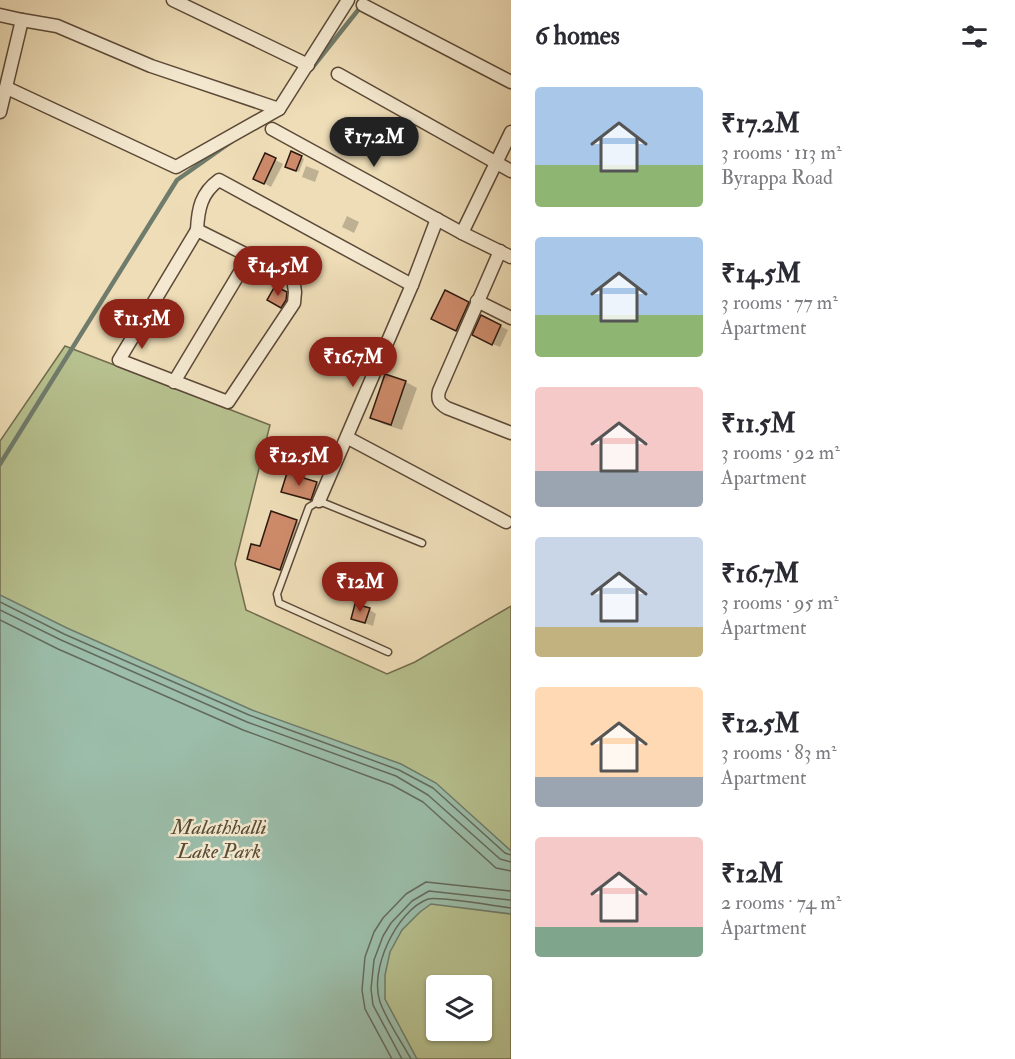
<!DOCTYPE html>
<meta charset="utf-8">
<style>
body{margin:0;font-family:"IM FELL Double Pica",serif;background:#f2f2f3;color:#2b2b33;height:100vh;display:flex;flex-direction:column;font-size:22px;white-space:nowrap}
*{box-sizing:border-box;margin:0}
p{font-size:20px;color:#7c7c81}
.icon{flex:none;width:33px;height:33px;fill:none;stroke:currentColor;stroke-width:2;stroke-linecap:round;stroke-linejoin:round}
.map{position:relative;flex:1;overflow:hidden}
.sheet{display:flex;flex-direction:column;background:#fff;width:504px}
.sheet>*{flex:none}
.tools{position:absolute;left:426px;top:975px;display:grid;gap:12px}
.tools a{display:grid;place-items:center;width:66px;height:66px;border-radius:6px;background:#fff;box-shadow:0 2px 4px #0004;font-size:30px}
.price{position:absolute;translate:-50% -51px;padding:0 14px;border-radius:21px;background:#8f2418;color:#fff;font-size:20px;line-height:39px;filter:drop-shadow(0 2px 3px #0008)}
.price::after{content:'';position:absolute;left:50%;top:36px;width:18px;height:14px;margin-left:-9px;background:inherit;clip-path:polygon(0 0,100% 0,50% 100%)}
.price.current{background:#222;color:#fff}
ul{padding:0;list-style:none}
li{display:flex;align-items:center;gap:18px;height:150px;padding:0 24px}
li span{display:grid;place-items:center;flex:none;width:168px;height:120px;border-radius:6px;color:#555}
li>.icon{margin-inline-start:auto}
span .icon{width:72px;height:72px;fill:#fffc;stroke-width:1}
li b{font-size:26px}
h2{display:flex;justify-content:space-between;align-items:center;height:72px;padding:0 24px;font-size:26px}
main{display:flex;flex:1;min-height:0}
.map>svg:first-child{display:block}
.green{fill:#b7c18f;stroke:#726c4e;stroke-width:1.5;fill-rule:evenodd}
.water{fill:#9bbda9;stroke:#6f7b6b;stroke-width:1.5}
.shadow{fill:#0003}
.lines{fill:none;stroke-linecap:round;stroke-linejoin:round}
.shore{stroke:#646a5c;stroke-width:1.5}
.stream{stroke:#6f7b6b;stroke-width:4.5}
.building{fill:#ce8b6b;stroke:#2c180e;stroke-width:1.5}
.service-casing{stroke:#5c4938;stroke-width:9}
.minor-casing{stroke:#5c4938;stroke-width:15}
.service{stroke:#f4e9d0;stroke-width:6}
.minor{stroke:#f4e9d0;stroke-width:12}
.labels{text-anchor:middle;stroke-width:5;stroke-linejoin:round;paint-order:stroke}
.park-label{font-size:21px;font-style:italic;fill:#564b35;stroke:#f4e9d0}
</style>
<main>
<div class="map">
<svg width="511" height="1059" viewBox="0 0 511 1059">
<rect width="100%" height="100%" fill="#eeddb7"/>
<filter id="stains"><feTurbulence type="fractalNoise" baseFrequency=".00333" numOctaves="4"/><feColorMatrix values="0 0 0 0 .2 0 0 0 0 .09 0 0 0 0 .02 0 0 0 .5 -.17"/></filter>
<radialGradient id="worn" r=".72"><stop offset=".6" stop-color="#630" stop-opacity="0"/><stop offset="1" stop-color="#630" stop-opacity=".3"/></radialGradient>
<path class="green" d="M65,346L270,425L235,564L246,610L387,674L415,662L511,606V1059H0V441ZM436,986H482V1030H436Z"/>
<path class="water" d="M0,595L67,628L252,710L401,764L436,783L511,851V914L431,904L420,912L402,930L390,952L385,975V999L417,1059H0Z"/>
<g class="shadow">
<path d="M266,155L283,164L271,187L262,182Z"/>
<path d="M301,157L304,159L299,172L289,168Z"/>
<path d="M306,166L319,171L315,182L302,177Z"/>
<path d="M347,216L359,222L354,233L342,227Z"/>
<path d="M276,288L293,298L289,310L269,299Z"/>
<path d="M468,303L475,307L464,334L440,323Z"/>
<path d="M482,317L508,330L500,347L481,339Z"/>
<path d="M386,376L406,382L417,388L402,430L383,424L372,418Z"/>
<path d="M316,483L323,487L318,503L290,495L283,491Z"/>
<path d="M296,521L303,525L288,573L248,558Z"/>
<path d="M369,609L376,614L373,626L352,618Z"/>
</g>
<g class="lines">
<g class="shore">
<path d="M0,602L64,634L249,715L399,770L433,788L505,853L511,855"/>
<path d="M0,610L61,640L247,722L396,776L428,795L500,859L511,862"/>
<path d="M0,620L58,649L243,730L392,785L423,802L496,868L511,871"/>
<path d="M392,1059L365,1009L362,990L365,957L374,932L383,918L406,894L426,882L511,891"/>
<path d="M402,1059L373,1005L371,989L374,960L383,936L391,923L412,901L429,891L511,900"/>
<path d="M411,1059C401,1041 387,1021 380,1002C369,970 396,911 428,899C436,896 498,906 511,908"/>
</g>
<g class="stream">
<path d="M312,68L366,0"/>
<path d="M0,464L177,180L231,142"/>
</g>
</g>
<g class="building">
<path d="M291,151L302,156L296,171L285,167Z"/>
<path d="M265,153L276,158L264,184L253,179Z"/>
<path d="M275,286L287,292L286,300L281,308L267,300Z"/>
<path d="M445,290L469,302L456,331L431,319Z"/>
<path d="M481,315L501,325L492,345L472,335Z"/>
<path d="M385,374L406,381L391,425L370,418Z"/>
<path d="M287,473L317,482L311,500L281,492Z"/>
<path d="M271,511L297,520L280,570L247,559L251,544L260,546Z"/>
<path d="M355,604L370,608L365,623L351,619Z"/>
</g>
<g class="lines">
<defs>
<path id="service" d="M388,652L279,603L277,594L309,507L319,501L422,543"/>
<g id="minor">
<path d="M173,0L308,65"/>
<path d="M363,5L511,82"/>
<path d="M0,15L22,20L0,112"/>
<path d="M22,20L57,26L151,66L279,109"/>
<path d="M338,74L511,171"/>
<path d="M7,88L176,167L279,109L348,0"/>
<path d="M272,129L462,233L511,257"/>
<path d="M197,230L293,278L295,292L294,303L228,402L119,360Z"/>
<path d="M197,230C198,209 201,193 219,180L412,285L437,219"/>
<path d="M462,233L511,132"/>
<path d="M500,251L439,391C437,400 439,403 447,408L511,433"/>
<path d="M477,301L511,318"/>
<path d="M174,382L249,257"/>
<path d="M348,438L506,522"/>
<path d="M319,501L412,285"/>
</g>
</defs>
<use href="#service" class="service-casing"/>
<use href="#minor" class="minor-casing"/>
<use href="#service" class="service"/>
<use href="#minor" class="minor"/>
</g>
<g class="labels">
<g class="park-label">
<text x="219" y="834">Malathhalli<tspan x="219" dy="24">Lake Park</tspan></text>
</g>
</g>
<rect width="100%" height="100%" filter="url(#stains)"/>
<rect width="100%" height="100%" fill="url(#worn)"/>
</svg>
<div class="tools">
<a><svg class="icon" aria-label="layers" viewBox="0 0 24 24"><path d="M12 4l9 5-9 5-9-5zM3 14l9 5 9-5"/></svg></a>
</div>
<b class="price current" style="left:374px;top:168px">₹17.2M</b>
<b class="price" style="left:278px;top:297px">₹14.5M</b>
<b class="price" style="left:142px;top:350px">₹11.5M</b>
<b class="price" style="left:353px;top:388px">₹16.7M</b>
<b class="price" style="left:299px;top:487px">₹12.5M</b>
<b class="price" style="left:360px;top:613px">₹12M</b>
</div>
<section class="sheet">
<h2>6 homes<svg class="icon" aria-label="filters" viewBox="0 0 24 24"><path d="M4 7h16M4 17h16"/><circle cx="9" cy="7" r="2"/><circle cx="15" cy="17" r="2"/></svg></h2>
<ul>
<li><span style="background:linear-gradient(#a9c7e8 65%,#8fb573 0)"><svg class="icon" aria-label="home" viewBox="0 0 24 24"><path d="M3 11l9-7 9 7M6 9v11h12V9"/></svg></span><div><b>₹17.2M</b><p>3 rooms · 113 m²</p><p>Byrappa Road</p></div></li>
<li><span style="background:linear-gradient(#a9c7e8 65%,#8fb573 0)"><svg class="icon" aria-label="home" viewBox="0 0 24 24"><path d="M3 11l9-7 9 7M6 9v11h12V9"/></svg></span><div><b>₹14.5M</b><p>3 rooms · 77 m²</p><p>Apartment</p></div></li>
<li><span style="background:linear-gradient(#f6c9c9 70%,#9aa5b1 0)"><svg class="icon" aria-label="home" viewBox="0 0 24 24"><path d="M3 11l9-7 9 7M6 9v11h12V9"/></svg></span><div><b>₹11.5M</b><p>3 rooms · 92 m²</p><p>Apartment</p></div></li>
<li><span style="background:linear-gradient(#c9d6e8 75%,#c2b280 0)"><svg class="icon" aria-label="home" viewBox="0 0 24 24"><path d="M3 11l9-7 9 7M6 9v11h12V9"/></svg></span><div><b>₹16.7M</b><p>3 rooms · 95 m²</p><p>Apartment</p></div></li>
<li><span style="background:linear-gradient(#ffd9b3 75%,#9aa5b1 0)"><svg class="icon" aria-label="home" viewBox="0 0 24 24"><path d="M3 11l9-7 9 7M6 9v11h12V9"/></svg></span><div><b>₹12.5M</b><p>3 rooms · 83 m²</p><p>Apartment</p></div></li>
<li><span style="background:linear-gradient(#f6c9c9 75%,#7fa58c 0)"><svg class="icon" aria-label="home" viewBox="0 0 24 24"><path d="M3 11l9-7 9 7M6 9v11h12V9"/></svg></span><div><b>₹12M</b><p>2 rooms · 74 m²</p><p>Apartment</p></div></li>
</ul>
</section>
</main>
